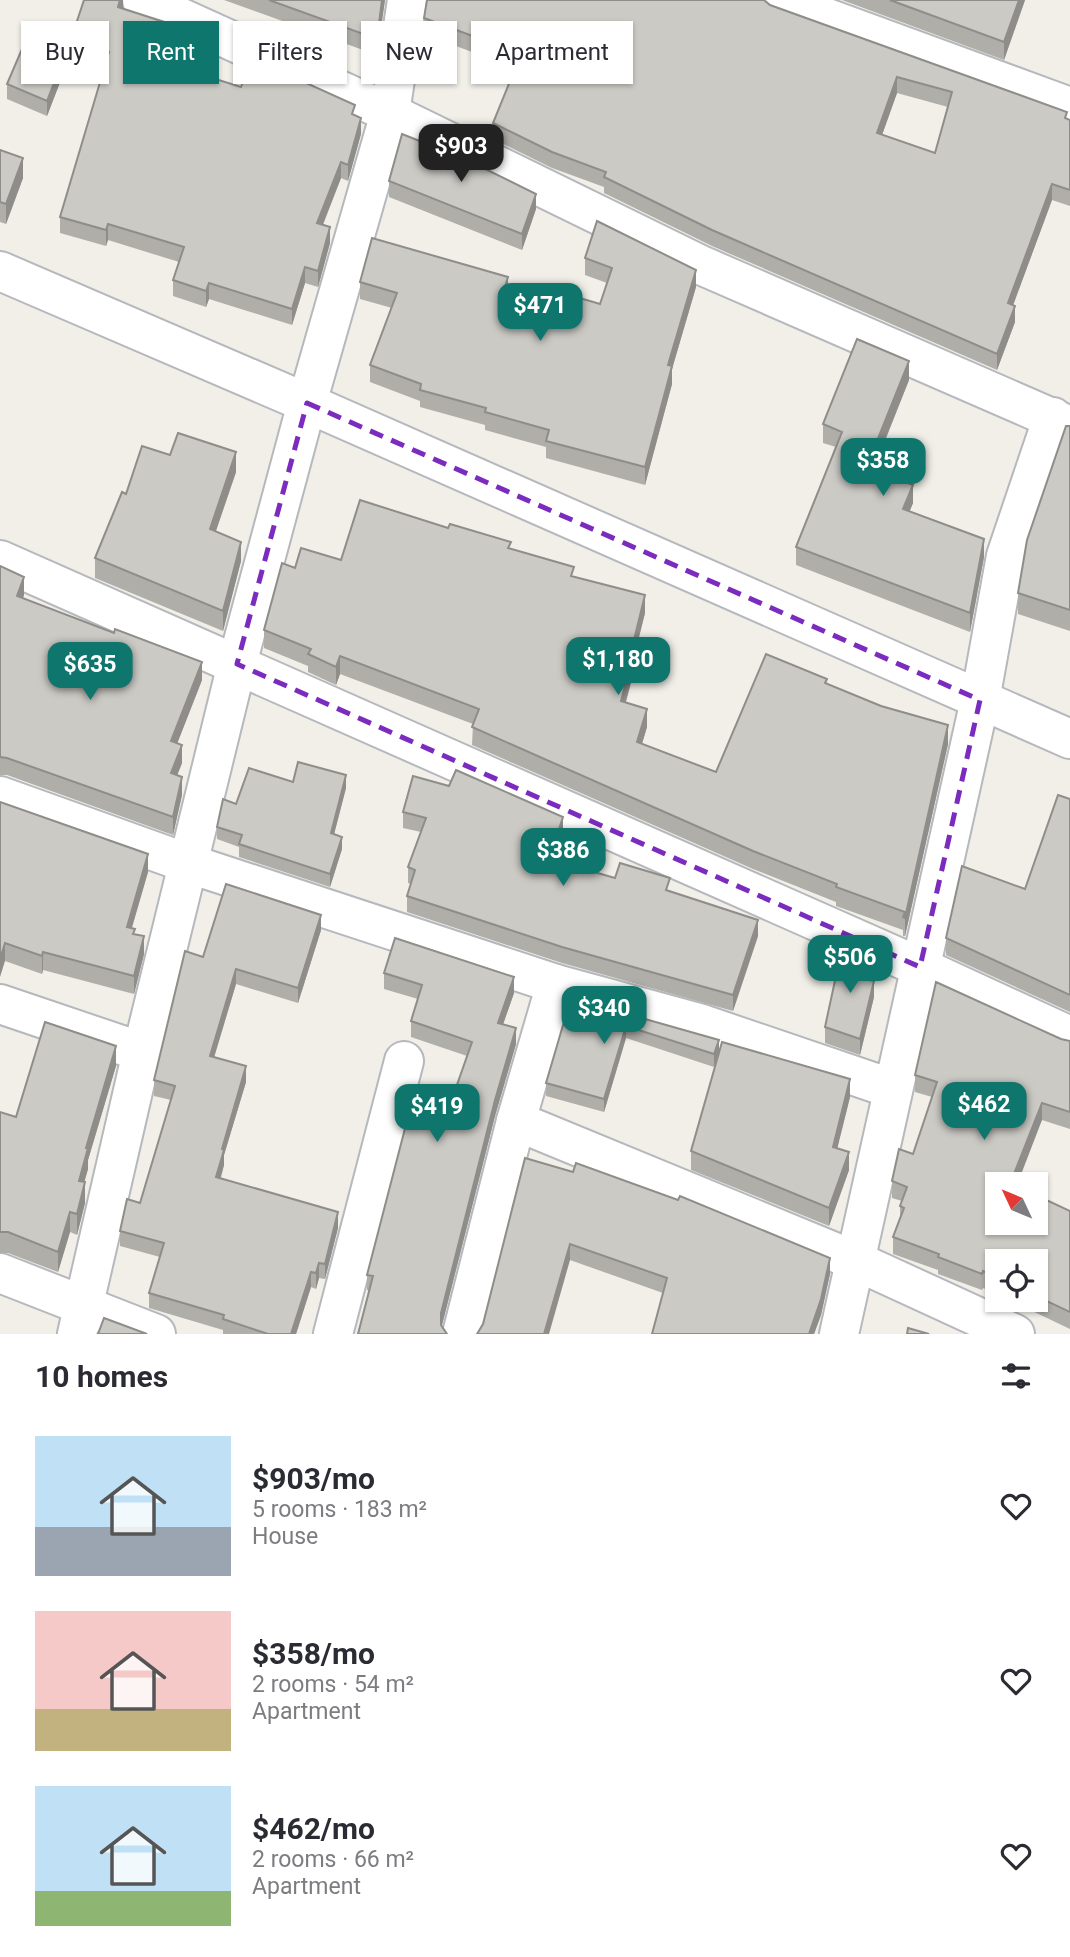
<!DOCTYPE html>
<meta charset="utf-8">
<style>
body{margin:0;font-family:Roboto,sans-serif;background:#f2f2f3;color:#2b2b33;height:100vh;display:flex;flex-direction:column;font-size:26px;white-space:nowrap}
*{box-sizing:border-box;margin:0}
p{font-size:23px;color:#7c7c81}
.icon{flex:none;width:38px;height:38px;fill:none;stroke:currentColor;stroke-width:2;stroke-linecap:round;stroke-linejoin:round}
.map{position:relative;height:1334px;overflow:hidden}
.panel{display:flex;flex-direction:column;background:#fff;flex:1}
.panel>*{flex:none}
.hud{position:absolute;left:21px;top:21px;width:700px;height:63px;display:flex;gap:14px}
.needle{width:46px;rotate:314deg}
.buttons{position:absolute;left:985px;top:1172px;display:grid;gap:14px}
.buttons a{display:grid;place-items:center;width:63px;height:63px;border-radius:0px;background:#fff;box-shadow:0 2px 5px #0004;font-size:35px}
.price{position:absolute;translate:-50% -60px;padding:0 16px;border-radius:14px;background:#0f766e;color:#fff;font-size:23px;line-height:46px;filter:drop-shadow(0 2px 4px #0008)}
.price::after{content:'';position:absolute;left:50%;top:42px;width:21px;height:16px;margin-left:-10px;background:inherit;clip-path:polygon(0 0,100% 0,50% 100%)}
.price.current{background:#222;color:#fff}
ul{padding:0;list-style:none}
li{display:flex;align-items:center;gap:21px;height:175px;padding:0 35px}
li span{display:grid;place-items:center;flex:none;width:196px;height:140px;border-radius:0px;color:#555}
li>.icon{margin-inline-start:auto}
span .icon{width:84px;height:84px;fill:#fffc;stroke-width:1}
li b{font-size:30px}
h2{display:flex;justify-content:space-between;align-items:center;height:84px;padding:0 35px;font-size:30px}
.chip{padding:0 24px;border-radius:0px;background:#fff;box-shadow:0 2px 5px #0004;font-size:24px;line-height:63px}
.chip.current{background:#0f766e;color:#fff}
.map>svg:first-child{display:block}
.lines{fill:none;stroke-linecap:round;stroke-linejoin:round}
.minor-casing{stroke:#b5b8bc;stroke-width:42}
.minor{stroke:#fff;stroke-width:38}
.wall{fill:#afaea9;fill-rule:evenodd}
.shaded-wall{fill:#8f8d8a}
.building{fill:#cccac5;stroke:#8f8d8a;stroke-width:2;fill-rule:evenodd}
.marked{fill:none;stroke:#7b2cbf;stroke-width:5;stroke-dasharray:14 9;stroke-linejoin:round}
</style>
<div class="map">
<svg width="1070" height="1334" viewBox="0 0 1070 1334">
<rect width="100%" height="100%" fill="#f1efe8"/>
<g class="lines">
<defs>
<g id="minor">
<path d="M142,0L390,113L703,266L1070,426"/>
<path d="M778,0L1070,107"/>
<path d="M0,271L307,403L1070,739"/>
<path d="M0,560L920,967L1070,1036"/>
<path d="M0,796L187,863L556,984L699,1023L893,1089"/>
<path d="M0,1004L142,1052"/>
<path d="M516,1121L856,1261L1015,1334"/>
<path d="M0,1273L156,1334"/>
<path d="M77,1334L142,1052L237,664L307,403L390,113L407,0"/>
<path d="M333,1334L404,1061"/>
<path d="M462,1334L516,1121L556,984"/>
<path d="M839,1334L980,700L1006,556L1053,417"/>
</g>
</defs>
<use href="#minor" class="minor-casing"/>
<use href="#minor" class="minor"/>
</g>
<g class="wall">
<path d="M123,0V8L189,46L182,69L241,87L355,115L361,134L348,181L341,178L323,225L330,243L318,287L305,283L292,325L209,299L206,307L173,296V280L179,262L108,240L106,246L60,233V217L105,67L71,55V39Z"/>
<path d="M224,0H385L377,55Z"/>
<path d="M842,0H1025L1004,60Z"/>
<path d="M770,5L1070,120V206L1052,200L1013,305L1015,322L997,370L712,246L604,193V187L552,168L493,139V123L515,68L424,34V18ZM897,93L948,107L935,153L882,135Z"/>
<path d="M69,59L47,116L7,99V84Z"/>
<path d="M0,150L23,178L6,224L0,222Z"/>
<path d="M389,181L536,209L522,250L389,197Z"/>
<path d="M585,258L696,287L672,369V384L645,485L546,458V447L485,430V425L420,407V401L370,382V365L392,308L360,299V282L508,295L505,303L566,321L600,304L607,283L585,275Z"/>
<path d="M909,380L874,469L913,503L909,512L984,557L970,632L796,565V547L836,447L823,443V424Z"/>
<path d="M1070,426V631L1018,614V593Z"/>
<path d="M170,455L236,472L216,531L241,561L223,631L95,578V558L126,494Z"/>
<path d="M511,549L574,577L645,613L634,657V671L626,702L647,727L642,744L716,772L827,684L948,744L905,936H903V930L836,906V902L753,869L472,745L473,724L340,674L336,685L308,672V666L264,648V630L295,568L341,560Z"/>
<path d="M0,566L24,595L23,598L202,680L177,744L182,763L177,775L182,795L173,835L7,775H0Z"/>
<path d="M293,782L346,788L334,834L342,849L330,887L239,857V847L217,839V827L236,804Z"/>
<path d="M1070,799V1012L946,955V938L1025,889Z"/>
<path d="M0,802L148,872L131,929L144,954L134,994L43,970L42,974L5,961Z"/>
<path d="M403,812L563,833L554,860L615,878L670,891L758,936L733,1011L562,963L407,912V896L411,884L408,883V867L421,832L403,828Z"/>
<path d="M321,930L298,1003L236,984L214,1057L246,1082L224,1155V1165L221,1178L338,1228L325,1279L319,1278L316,1289L311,1287L296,1334H223V1330L149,1308V1293L160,1257L120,1246V1231L140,1203L171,1100L154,1096V1080L203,957Z"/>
<path d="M384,973L514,993L503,1024L516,1044L495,1116L442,1325L367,1290V1275L452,1099L467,1056L411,1037V1021L418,999L384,989Z"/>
<path d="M870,973L868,980L874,997L860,1055L825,1043V1027Z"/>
<path d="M571,998L719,1052L850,1097L837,1148L849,1170L829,1226L691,1170V1151L718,1056L714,1067L626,1038L604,1112L546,1096V1083Z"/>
<path d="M1061,1039L1070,1041V1129L1042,1120L998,1185L1070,1211V1329L1009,1300H1036V1262H998V1295L983,1288L982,1290L938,1274V1270L893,1254V1237L900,1218V1206L902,1201L892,1198V1181L913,1154L932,1097L915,1092V1075Z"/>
<path d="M116,1066L88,1160V1169L84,1182L85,1203L77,1235L70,1232L58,1272L8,1253H0V1112L16,1117Z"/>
<path d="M525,1158L830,1274L821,1315L814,1334H652L663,1293L570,1260L483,1324Z"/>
</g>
<g class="shaded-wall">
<path d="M120,0H123V9L118,7Z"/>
<path d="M382,0H385L377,55V39Z"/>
<path d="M1019,0H1025L1004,60V42Z"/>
<path d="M189,30V46L177,83V67Z"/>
<path d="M69,44V59L47,116V101Z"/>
<path d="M897,77V93L877,149V133Z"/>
<path d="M361,118V134L348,181V165Z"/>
<path d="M23,158V178L6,224V204Z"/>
<path d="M341,162V178L317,239V223Z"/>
<path d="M1052,184V200L1008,319V303Z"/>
<path d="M536,194V209L522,250V234Z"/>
<path d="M108,224V240L106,246V230Z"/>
<path d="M330,227V243L318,287V271Z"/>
<path d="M305,267V283L292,325V309Z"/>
<path d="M696,270V287L672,369V384L645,485V467L668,365Z"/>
<path d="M508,277V295L500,319V302Z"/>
<path d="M209,283V299L206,307V291Z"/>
<path d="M1015,306V322L997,370V354Z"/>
<path d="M909,361V380L867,485V466Z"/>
<path d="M236,452V472L210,548V529Z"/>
<path d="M913,485V503L903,528V509Z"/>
<path d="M984,539V557L970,632V613Z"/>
<path d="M241,542V561L223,631V611Z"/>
<path d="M24,577V595L17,613V596Z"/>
<path d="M645,595V613L634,657V671L621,719V701L631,652Z"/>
<path d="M340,656V674L336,685V667Z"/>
<path d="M202,662V680L171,759V741Z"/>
<path d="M647,709V727L637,760V742Z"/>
<path d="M948,725V744L905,936V918Z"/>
<path d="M182,745V763L171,791V773Z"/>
<path d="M346,775V788L331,846V833Z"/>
<path d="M182,777V795L173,835V817Z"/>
<path d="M563,817V833L549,875V859Z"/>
<path d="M342,837V849L330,887V874Z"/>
<path d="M148,854V872L127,945V927Z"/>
<path d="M321,915V930L298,1003V988Z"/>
<path d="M758,920V936L733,1011V995Z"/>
<path d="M144,936V954L134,994V976Z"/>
<path d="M5,943V961L0,977V959Z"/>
<path d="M43,952V970L42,974V956Z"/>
<path d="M870,957V973L865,995V979Z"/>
<path d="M236,969V984L210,1071V1056Z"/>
<path d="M514,977V993L498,1039V1023Z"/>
<path d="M874,981V997L860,1055V1039Z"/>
<path d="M626,1026V1038L604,1112V1099Z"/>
<path d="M516,1028V1044L495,1116L441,1329V1313L495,1100Z"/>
<path d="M719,1040V1053L714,1067V1054Z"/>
<path d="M116,1046V1066L88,1160V1169L79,1201V1181L86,1148Z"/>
<path d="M246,1066V1082L224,1155V1165L216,1192V1177L222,1149Z"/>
<path d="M850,1079V1097L833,1166V1147Z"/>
<path d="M1042,1103V1120L1017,1185H1010Z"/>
<path d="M849,1152V1170L829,1226V1208Z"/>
<path d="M85,1182V1203L77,1235V1214Z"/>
<path d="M70,1212V1232L58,1272V1252Z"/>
<path d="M338,1212V1228L325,1279V1264Z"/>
<path d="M570,1244V1260L549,1334H544Z"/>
<path d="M830,1258V1274L821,1315L814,1334H809Z"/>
<path d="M319,1263V1278L316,1289V1273Z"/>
<path d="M311,1272V1287L296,1334H291Z"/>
</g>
<g class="building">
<path d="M84,0H120L118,7L189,30L177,67L241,87L251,58L355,105L352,114L361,118L348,165L341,162L317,223L330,227L318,271L305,267L292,309L209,283L206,291L173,280L184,247L108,224L106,230L60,217L109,52L71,39Z"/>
<path d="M269,0H382L377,39Z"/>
<path d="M427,0H764L770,5L1067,112L1065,118L1070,120V190L1052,184L1008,303L1015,306L997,354L712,230L604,177L606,172L552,152L493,123L521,54L424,18ZM897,77L952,92L935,153L877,133Z"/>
<path d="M890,0H1019L1004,42Z"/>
<path d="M31,28L69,44L47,101L7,84Z"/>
<path d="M402,134L465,159L536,194L522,234L389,181Z"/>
<path d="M0,150L23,158L6,204L0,202Z"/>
<path d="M597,221L696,270L668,365L672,366L645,467L546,441L549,430L485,412L486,408L420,390L421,384L370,365L397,293L360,282L372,238L508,277L500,302L566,321L573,296L600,304L612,268L585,258Z"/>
<path d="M857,339L909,361L867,466L913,485L903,509L984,539L970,613L796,547L842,432L823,424Z"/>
<path d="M1066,426H1070V610L1018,593L1027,540Z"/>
<path d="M178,433L236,452L210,529L241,542L223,611L95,558L122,492L126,494L142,446L170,455Z"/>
<path d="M360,500L448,528L450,524L511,542L508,548L574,567L571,576L645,595L631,652L634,653L621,701L647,709L637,742L716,772L766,654L827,679L825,683L881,706L948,725L905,918L903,917L905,912L836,887L837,884L753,851L472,727L479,709L340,656L336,667L308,654L311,649L264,630L282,563L295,568L301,548L341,560Z"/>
<path d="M0,566L24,577L17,596L114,633L115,629L202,662L171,741L182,745L171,773L182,777L173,817L7,758L0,757Z"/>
<path d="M298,762L346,775L331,833L342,837L330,874L239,844L242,835L217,827L223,799L236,804L249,768L293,782Z"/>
<path d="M456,770L563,817L549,859L615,878L620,863L670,878L666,890L758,920L733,995L562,947L407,896L415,870L408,867L426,818L403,812L413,776L449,786Z"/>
<path d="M1058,795L1070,799V995L946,938L962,866L1025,889Z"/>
<path d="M0,802L148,854L127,927L135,929L133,934L144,936L134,976L43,952L42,956L5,943L0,959Z"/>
<path d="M226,884L321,915L298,988L236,969L210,1056L246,1066L222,1149L224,1150L216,1177L338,1212L325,1264L319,1263L316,1273L311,1272L291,1334H268L223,1319L224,1315L149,1293L164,1243L120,1231L127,1199L140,1203L175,1086L154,1080L185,951L203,957Z"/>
<path d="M395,938L514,977L498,1023L516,1028L495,1100L441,1313V1325L447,1334H358L373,1276L367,1275L416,1086L452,1099L472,1042L411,1021L422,985L384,973Z"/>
<path d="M842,948L870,957L865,979L874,981L860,1039L825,1027Z"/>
<path d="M936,982L1061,1039L1070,1041V1112L1042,1103L1010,1184L1013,1185H998V1223H1036V1195L1070,1211V1312L1036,1296V1262H998V1278L983,1271L982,1274L938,1257L939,1254L893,1237L904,1208L900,1206L907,1187L892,1181L899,1149L913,1154L937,1082L915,1075Z"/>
<path d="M571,998L719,1040L714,1054L626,1026L604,1099L546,1083Z"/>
<path d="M45,1022L116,1046L86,1148H88L79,1181L85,1182L77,1214L70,1212L58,1252L8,1232H0V1112L16,1117Z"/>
<path d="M722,1042L850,1079L833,1147L849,1152L829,1208L691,1151Z"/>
<path d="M525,1158L573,1172L576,1163L678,1200L680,1196L830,1258L821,1299L809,1334H652L667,1278L570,1244L544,1334H477L483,1324Z"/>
<path d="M104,1318L147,1334H98Z"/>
<path d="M908,1328L929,1334H907Z"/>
</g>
<path class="marked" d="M307,403L980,700L920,967L237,664Z"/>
</svg>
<div class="buttons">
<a><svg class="needle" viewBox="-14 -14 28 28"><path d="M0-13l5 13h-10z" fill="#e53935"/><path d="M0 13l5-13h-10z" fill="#7c7c81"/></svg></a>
<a><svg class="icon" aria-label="locate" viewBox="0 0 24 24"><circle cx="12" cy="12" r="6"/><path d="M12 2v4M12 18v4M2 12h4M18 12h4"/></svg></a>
</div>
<b class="price current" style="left:461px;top:184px">$903</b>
<b class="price" style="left:540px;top:343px">$471</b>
<b class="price" style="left:883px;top:498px">$358</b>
<b class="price" style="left:618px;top:697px">$1,180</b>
<b class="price" style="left:90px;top:702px">$635</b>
<b class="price" style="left:563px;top:888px">$386</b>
<b class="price" style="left:850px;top:995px">$506</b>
<b class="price" style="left:604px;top:1046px">$340</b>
<b class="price" style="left:984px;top:1142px">$462</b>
<b class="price" style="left:437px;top:1144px">$419</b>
<div class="hud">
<a class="chip">Buy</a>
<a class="chip current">Rent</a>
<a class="chip">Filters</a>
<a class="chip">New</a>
<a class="chip">Apartment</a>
</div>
</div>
<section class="panel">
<h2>10 homes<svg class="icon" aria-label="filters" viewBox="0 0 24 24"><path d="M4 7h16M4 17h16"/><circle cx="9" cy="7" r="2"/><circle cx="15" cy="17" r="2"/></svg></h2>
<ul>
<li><span style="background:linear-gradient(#bfe0f5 65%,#9aa5b1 0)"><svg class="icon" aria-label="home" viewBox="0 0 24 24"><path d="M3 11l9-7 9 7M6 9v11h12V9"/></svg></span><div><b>$903/mo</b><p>5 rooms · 183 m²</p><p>House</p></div><svg class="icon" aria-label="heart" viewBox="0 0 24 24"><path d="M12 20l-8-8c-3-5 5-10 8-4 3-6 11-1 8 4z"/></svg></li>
<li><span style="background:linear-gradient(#f6c9c9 70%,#c2b280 0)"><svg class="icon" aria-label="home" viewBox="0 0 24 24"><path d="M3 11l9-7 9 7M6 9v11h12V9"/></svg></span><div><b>$358/mo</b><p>2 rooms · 54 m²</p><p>Apartment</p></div><svg class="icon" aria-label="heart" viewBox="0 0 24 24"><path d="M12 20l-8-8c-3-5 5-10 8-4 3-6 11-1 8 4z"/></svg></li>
<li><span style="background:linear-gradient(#bfe0f5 75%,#8fb573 0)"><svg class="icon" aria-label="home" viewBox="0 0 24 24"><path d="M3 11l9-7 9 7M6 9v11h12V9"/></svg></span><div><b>$462/mo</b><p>2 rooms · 66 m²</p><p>Apartment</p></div><svg class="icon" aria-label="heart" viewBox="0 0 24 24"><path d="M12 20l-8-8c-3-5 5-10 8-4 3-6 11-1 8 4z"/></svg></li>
</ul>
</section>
